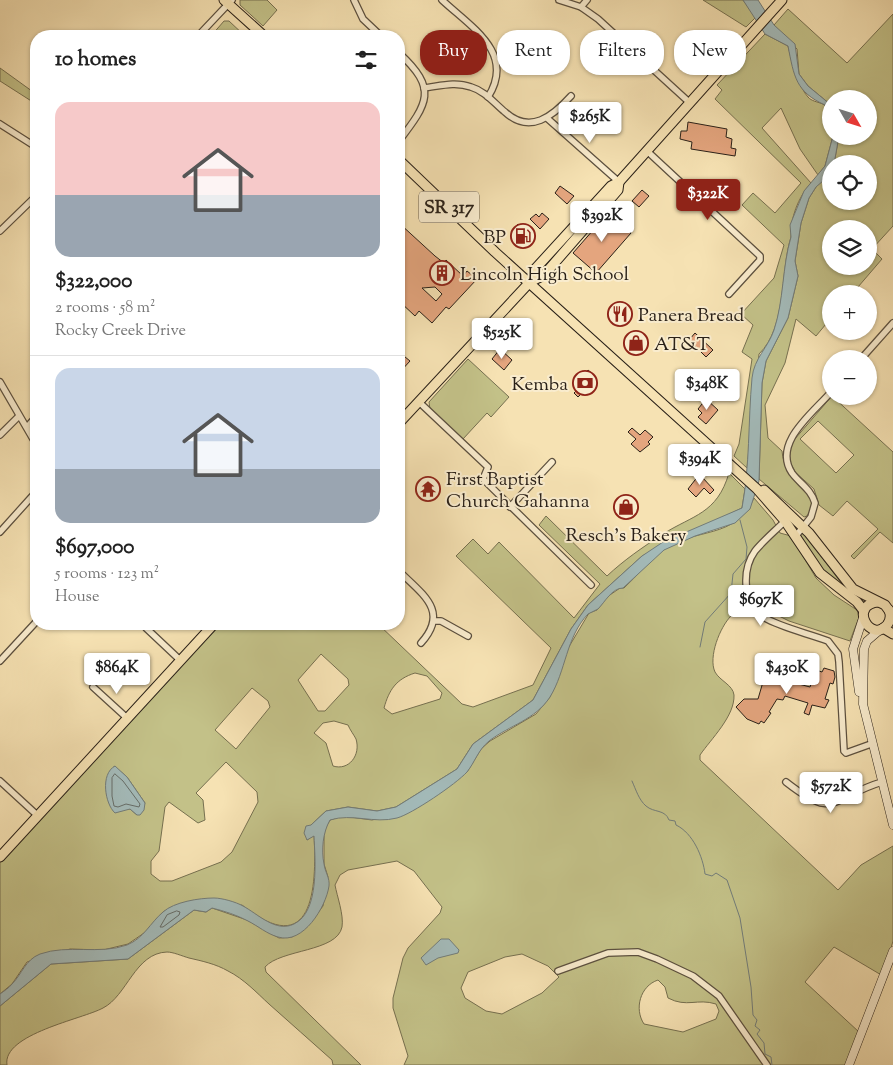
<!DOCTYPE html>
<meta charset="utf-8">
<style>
body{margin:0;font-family:"Sorts Mill Goudy",serif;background:#f2f2f2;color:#222;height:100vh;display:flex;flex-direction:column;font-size:19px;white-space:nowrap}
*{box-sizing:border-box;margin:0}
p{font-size:16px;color:#767676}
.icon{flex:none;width:28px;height:28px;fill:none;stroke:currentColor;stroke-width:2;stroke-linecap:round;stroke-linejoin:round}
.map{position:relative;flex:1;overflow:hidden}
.panel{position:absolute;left:30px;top:30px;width:375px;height:600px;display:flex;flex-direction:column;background:#fff;border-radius:20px;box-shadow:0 1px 4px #0004}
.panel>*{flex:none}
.hud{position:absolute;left:420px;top:30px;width:398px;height:45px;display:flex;gap:10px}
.needle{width:32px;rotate:129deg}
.controls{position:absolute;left:822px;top:90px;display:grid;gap:10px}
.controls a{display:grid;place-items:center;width:55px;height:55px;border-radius:50%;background:#fff;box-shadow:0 1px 4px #0004;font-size:25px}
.price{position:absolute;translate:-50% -42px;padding:0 11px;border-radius:5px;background:#fff;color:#222;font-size:16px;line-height:32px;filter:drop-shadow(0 1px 2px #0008)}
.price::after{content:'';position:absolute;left:50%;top:30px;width:15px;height:11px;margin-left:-8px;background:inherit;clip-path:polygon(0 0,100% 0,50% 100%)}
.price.on{background:#8f2418;color:#fff}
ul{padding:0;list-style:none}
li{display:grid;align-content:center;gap:10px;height:265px;padding:0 25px}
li+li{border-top:1px solid #e0e0e0}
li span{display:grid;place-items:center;height:155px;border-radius:15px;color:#555}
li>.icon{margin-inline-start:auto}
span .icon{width:90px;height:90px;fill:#fffc;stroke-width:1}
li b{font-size:21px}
h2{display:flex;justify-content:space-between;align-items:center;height:60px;padding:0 25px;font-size:21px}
.pill{padding:0 18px;border-radius:20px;background:#fff;box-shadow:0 1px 4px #0004;font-size:18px;line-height:45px}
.pill.on{background:#8f2418;color:#fff}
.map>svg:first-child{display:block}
.green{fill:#c3c188;stroke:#767050;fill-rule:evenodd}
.water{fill:#a3bab9;stroke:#727c79}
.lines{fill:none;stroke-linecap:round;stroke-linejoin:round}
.shore{stroke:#666d68;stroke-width:1}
.stream{stroke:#727c79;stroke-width:1}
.building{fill:#e4a57e;stroke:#292018;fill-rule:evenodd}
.minor-casing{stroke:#5c503f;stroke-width:8}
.secondary-casing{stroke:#292018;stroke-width:9}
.primary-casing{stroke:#292018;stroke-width:11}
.minor{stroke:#f9ecce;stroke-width:5.5}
.secondary{stroke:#f9ecce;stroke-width:8}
.primary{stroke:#f6e2b3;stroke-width:9}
.labels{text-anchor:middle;stroke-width:4;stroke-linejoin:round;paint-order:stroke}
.shield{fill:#f9ecce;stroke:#675d4f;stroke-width:1}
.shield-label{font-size:18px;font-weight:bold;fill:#292018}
.poi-label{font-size:19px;fill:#292018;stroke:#f9ecce;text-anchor:start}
</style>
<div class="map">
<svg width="893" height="1065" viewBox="0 0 893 1065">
<rect width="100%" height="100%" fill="#f6e2b3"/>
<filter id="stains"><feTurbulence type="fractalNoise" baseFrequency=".004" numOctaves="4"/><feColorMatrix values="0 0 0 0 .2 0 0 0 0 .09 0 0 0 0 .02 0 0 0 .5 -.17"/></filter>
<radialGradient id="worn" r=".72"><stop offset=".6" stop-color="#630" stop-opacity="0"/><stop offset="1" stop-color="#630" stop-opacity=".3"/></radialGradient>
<g class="green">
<path d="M240,0H267L277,10L263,26L240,5Z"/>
<path d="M703,0H743L756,17L746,27Z"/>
<path d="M788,9L847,63L893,14V226L872,249L882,259L852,294H831V318L816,336L796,319L785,363L765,405L768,438L782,451C785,483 807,481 813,505L807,516L804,517L759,479L762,383L766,361L788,318L798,276L795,261L801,223L809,198L816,187L831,172V201H869V164H834L839,136H869V99H831V105L808,86L799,74L797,49L774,25ZM831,229H869V266H831Z"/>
<path d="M224,21H229L245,36H211Z"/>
<path d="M765,34L788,46C791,59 799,88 808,97C811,101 818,102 823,104C832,110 831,126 831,136H833L825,166L818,175L800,149L781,108L762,128L811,183C798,197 790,219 791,237C780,271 787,327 759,354L747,468L734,456L739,444L752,359L742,352L753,325L741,314L774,278L784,245L742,205L753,193L775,213L801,183L715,99L722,90L717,85Z"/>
<path d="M0,68L36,94V104L0,81Z"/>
<path d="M468,359L509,397L491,417L487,413L463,439L430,409L429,402Z"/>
<path d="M832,396L893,452V543L880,532L854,559L851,556L878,529L847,501L833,516L819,505L814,489L795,472L790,462L789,450L794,440ZM818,421L854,455L836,473L800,439Z"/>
<path d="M729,473L745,489L742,508L642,556L588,605L571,629L533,700L473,744L457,769L396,807L377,811L348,807L326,811L311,825L307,840L314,835C317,889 313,962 242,905L164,911L147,931L128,944L103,950L70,949L27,962L12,984L0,994V862L219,624H378L462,704L473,707L533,685L551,648L456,556L473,539L488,554L499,542L574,618L600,584L539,525L546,516L607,576C624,560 643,547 663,534C693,515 717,514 729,473ZM321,654L348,679L349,685L325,711H318L298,680ZM415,673L427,676L442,693L440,699L392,714L384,708C389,690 396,679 415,673ZM252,688L268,701L270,707L236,749L215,730ZM334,721L348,725C350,730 354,735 356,739C361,755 349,771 333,766L326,743L314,733L323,723ZM226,762L257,792L258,802L232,852L221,862L172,881H160L151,874V861L159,851L165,807L169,802L198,823L205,820L203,800L196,793ZM114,766L127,777L145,803L137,815L130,809H126Z"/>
<path d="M754,498L773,520L780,533L791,536L816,578L834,595L857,610L859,617L850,641L789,621L775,614L755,597C748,603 738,608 731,616C720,627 708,657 715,672C720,681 733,685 734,695C735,716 711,739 700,755V760L838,890L861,865L893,846V941L883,976L834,947L805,982L859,1032L847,1065H404L408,1056L393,1008V998L403,958L408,948L440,913L442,907L414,871L397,861L348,870L340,875L335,885C337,896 344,915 342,927C337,952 281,949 265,967L266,972L361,1065H333L332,1060C311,1041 290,1023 269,1004C257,993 244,979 228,971C216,964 202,961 189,958C182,956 173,952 167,952C135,953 127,996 103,1008C83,1019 2,1034 7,1065H0V1006L51,964L128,959L194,910L206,912L212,908L247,920L279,938L292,937L307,927L323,906L328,877L324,864V831L330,820L342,816L372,820L415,809L452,783L467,772L481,749L490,741L536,714L550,697L567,650L589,613L597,610L607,597L620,588H624C637,576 649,561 663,550C695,527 736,540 754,498ZM522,954L548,966L559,977L542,993L502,1014L486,1011L465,998L461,988L468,972L505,957ZM658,980L665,987L668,998C687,1008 697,998 716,1004L719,1011L716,1019L683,1032L644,1024C634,1009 640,986 658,980Z"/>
<path d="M802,531L845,588L865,602L862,606L826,579L799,535Z"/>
</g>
<g class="water">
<path d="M743,0H758L774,25L795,44L799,74L808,86L831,105V120L825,105C796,92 794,77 788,46L765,34Z"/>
<path d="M833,136H839L834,164H831L830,175L816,187L809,198L801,223L795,261L798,276L788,318L766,361L762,383L759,481L750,509L735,523L695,536L664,550L623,588C612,588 605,602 598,609C595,611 591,612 588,614C566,637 566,671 550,697C535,720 510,725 489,741C478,750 475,762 467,772C456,784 412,814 397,818C374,824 352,813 330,820C323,832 321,850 324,864C325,872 330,878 329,886C326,907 303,945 278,937C267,934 258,926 248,921C237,915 224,911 212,908L206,912L194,910L128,959L51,964L0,1006V994C4,991 9,988 12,984C22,974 25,960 40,954C68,944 99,955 127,945C144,938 150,923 163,912C174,902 199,898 214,898C222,898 236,902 243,906C258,914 276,933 294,924C320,912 315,859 314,836L307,840L304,833L306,826L311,825L326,811L348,807L377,811L396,807L457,769L473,744L533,700L571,629L588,605L642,556L663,542L742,508C750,465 748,422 752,378C754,358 768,348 774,330C784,300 782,267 791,237L790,225L804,191L825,166Z"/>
<path d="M115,766L127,777L145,803L144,810L140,815H137L130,809L115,813C105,804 100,774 115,766Z"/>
<path d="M441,939H449L459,950L458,953L438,958L426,965L421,958Z"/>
</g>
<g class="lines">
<g class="shore">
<path d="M115,774L123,781L140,804L139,807L126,804L118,807L114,806L112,796V778Z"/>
<path d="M177,911L180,912L179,915L163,927H160L167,915Z"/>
</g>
<g class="stream">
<path d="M700,647L705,622L731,593L733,574L746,559L747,547L740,520"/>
<path d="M632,781C636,790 639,800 646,806C654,813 665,809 669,820L675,821L676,825C693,833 703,857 705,874L712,876L716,873L727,880L740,918L751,987L753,1015L757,1020L755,1026L760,1030L757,1034L764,1043L765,1054L771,1057L772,1065"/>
</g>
</g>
<g class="building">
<path d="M688,122L727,129L726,137L732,139L731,148L736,149L735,156L691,149L692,142L680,139L681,131H687Z"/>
<path d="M560,186L574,196L567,204L555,193Z"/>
<path d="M642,190L649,196L639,207L632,201Z"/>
<path d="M542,213L549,219L540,229L530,219L536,214L539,217Z"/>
<path d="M608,213L631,233L596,273L573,253Z"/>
<path d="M399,223L435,256L444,263L446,260L463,276L467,271L477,279L449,309L446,307L432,323L419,311L415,316L399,301L404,297L399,292ZM435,287L442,294L436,301L422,288Z"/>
<path d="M518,224L535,239L528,247L511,232Z"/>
<path d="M695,333L713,350L706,357L689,340Z"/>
<path d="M500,349L512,360L504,370L492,359Z"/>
<path d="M399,352L410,361L399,373Z"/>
<path d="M588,370L594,375V381L578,397L574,393L579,388L577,382Z"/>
<path d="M706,399L718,410L706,424L698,417L702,413L698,409Z"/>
<path d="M632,428L640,435L645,430L653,437L648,442L650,444L640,452L631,444L636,439L628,432Z"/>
<path d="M702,471V477L714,490L710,494L704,488L696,497L688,489Z"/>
<path d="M824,668L834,671L835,677L833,684L830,683L825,699L829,700L825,708L812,705L809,715L804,713L808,703L785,696L783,700L777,699L769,712L771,713L764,723L761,721L759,724L747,719L736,707L744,699H758L765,675L810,687L816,670L822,672Z"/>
</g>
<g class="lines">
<defs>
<g id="minor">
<path d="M354,0L363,19L381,36"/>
<path d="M442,0C471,27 516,53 488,97"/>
<path d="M559,0L581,7L598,19L690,103"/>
<path d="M581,7L587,0"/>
<path d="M198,36L232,0"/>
<path d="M399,53C438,89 428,103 399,141"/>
<path d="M424,88C440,86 455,81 471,87C485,91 494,103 505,112C530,135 553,116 571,96"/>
<path d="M548,119L619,182"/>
<path d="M0,124L36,147"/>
<path d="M647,151L760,256V260L729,294"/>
<path d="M0,231L36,196"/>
<path d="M861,359L893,323"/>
<path d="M0,382L36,444"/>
<path d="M419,402L488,467L483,479L591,585"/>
<path d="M27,427L36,417"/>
<path d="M0,435L19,416"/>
<path d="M510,507L552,462"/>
<path d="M785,521C775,531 764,540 755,551C742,569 742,604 763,617C782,628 807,633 828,641L838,654L839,662L844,751L846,753L871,744"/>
<path d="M0,532L36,492"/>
<path d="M795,537L811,517L815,503C811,489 800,484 792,473C772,443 813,413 831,392"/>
<path d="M399,571C422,594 450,611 421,643"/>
<path d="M435,621H441L468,636"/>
<path d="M146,628L180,660"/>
<path d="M0,661L36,622"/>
<path d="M93,687L127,718"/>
<path d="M0,781L37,815"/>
<path d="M786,782C837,822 831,797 882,782"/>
<path d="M558,971L608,953L638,952L657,959L693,976L719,996L767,1065"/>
</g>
<g id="secondary">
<path d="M881,629L867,641L864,649L863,704L893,825"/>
<path d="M859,692L853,649L863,618"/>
<path d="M849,1065L893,951"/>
</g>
<g id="primary">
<path d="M224,0L264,36"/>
<path d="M399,160L495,252L757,489L785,521L820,573L857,602L864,611"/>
<path d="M530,282L536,268L611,186L619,182L782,0"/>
<path d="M399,423L530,282L544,275L618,190L619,182"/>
<path d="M764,490L809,533L853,589L885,605L893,616"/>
<path d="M878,602C848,605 871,644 887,625C891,620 891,615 889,610"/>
<path d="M883,628L893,634"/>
<path d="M0,857L214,624"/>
</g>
</defs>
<use href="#minor" class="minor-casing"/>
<use href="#secondary" class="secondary-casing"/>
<use href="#primary" class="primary-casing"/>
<use href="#minor" class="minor"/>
<use href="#secondary" class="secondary"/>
<use href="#primary" class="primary"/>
</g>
<defs>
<symbol id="fuel-ring" viewBox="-11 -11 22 22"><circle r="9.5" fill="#f9ecce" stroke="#8f2418" stroke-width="1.5"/><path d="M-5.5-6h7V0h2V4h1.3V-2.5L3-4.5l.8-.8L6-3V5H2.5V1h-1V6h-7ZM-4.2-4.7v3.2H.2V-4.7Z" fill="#8f2418"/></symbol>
<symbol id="building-ring" viewBox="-11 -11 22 22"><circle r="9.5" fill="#f9ecce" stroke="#8f2418" stroke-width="1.5"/><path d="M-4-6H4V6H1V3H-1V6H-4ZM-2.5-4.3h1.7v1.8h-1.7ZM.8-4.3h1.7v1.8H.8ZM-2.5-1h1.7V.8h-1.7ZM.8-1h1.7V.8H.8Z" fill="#8f2418"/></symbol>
<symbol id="restaurant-ring" viewBox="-11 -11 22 22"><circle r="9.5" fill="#f9ecce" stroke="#8f2418" stroke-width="1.5"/><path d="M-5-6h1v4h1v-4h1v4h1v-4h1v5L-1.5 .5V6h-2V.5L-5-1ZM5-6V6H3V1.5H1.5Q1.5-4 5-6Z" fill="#8f2418"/></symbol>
<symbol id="shop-ring" viewBox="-11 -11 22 22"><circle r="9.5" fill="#f9ecce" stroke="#8f2418" stroke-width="1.5"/><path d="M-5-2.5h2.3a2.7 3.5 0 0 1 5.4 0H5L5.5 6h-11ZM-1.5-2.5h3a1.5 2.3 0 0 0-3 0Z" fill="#8f2418"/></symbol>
<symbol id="bank-ring" viewBox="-11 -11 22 22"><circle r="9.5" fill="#f9ecce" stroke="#8f2418" stroke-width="1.5"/><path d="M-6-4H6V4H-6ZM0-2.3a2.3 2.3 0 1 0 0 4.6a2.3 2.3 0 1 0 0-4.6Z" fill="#8f2418"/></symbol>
<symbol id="temple-ring" viewBox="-11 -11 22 22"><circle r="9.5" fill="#f9ecce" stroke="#8f2418" stroke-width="1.5"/><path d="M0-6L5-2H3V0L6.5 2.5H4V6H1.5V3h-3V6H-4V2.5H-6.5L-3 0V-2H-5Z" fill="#8f2418"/></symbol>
</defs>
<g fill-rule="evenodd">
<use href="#fuel-ring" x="509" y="222" width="28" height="28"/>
<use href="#building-ring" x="428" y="259" width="28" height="28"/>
<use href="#restaurant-ring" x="606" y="300" width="28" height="28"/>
<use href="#shop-ring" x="622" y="329" width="28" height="28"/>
<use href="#bank-ring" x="571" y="369" width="28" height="28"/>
<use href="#temple-ring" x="414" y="475" width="28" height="28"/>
<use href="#shop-ring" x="612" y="493" width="28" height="28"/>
</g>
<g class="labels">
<rect class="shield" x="419" y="191.5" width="60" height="31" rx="4"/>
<g class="shield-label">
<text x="449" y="213">SR 317</text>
</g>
<g class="poi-label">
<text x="506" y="243" text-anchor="end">BP</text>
<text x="460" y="280">Lincoln High School</text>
<text x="638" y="321">Panera Bread</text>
<text x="654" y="350">AT&amp;T</text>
<text x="568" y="390" text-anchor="end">Kemba</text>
<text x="446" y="485">First Baptist<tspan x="446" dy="22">Church Gahanna</tspan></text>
<text x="626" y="541" text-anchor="middle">Resch's Bakery</text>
</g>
</g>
<rect width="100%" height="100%" filter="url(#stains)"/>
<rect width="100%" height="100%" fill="url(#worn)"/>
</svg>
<div class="controls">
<a><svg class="needle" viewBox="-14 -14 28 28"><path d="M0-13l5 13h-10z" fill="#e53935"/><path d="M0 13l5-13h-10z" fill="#767676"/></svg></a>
<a><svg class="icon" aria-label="locate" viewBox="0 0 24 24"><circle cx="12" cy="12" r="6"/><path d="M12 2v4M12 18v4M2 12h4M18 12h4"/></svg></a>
<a><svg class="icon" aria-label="layers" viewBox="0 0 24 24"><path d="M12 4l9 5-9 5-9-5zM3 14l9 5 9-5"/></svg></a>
<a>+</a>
<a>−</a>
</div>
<b class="price" style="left:590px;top:144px">$265K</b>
<b class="price on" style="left:708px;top:221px">$322K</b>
<b class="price" style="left:602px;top:243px">$392K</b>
<b class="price" style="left:502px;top:360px">$525K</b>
<b class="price" style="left:707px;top:411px">$348K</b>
<b class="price" style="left:700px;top:486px">$394K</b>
<b class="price" style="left:761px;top:627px">$697K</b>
<b class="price" style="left:117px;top:695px">$864K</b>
<b class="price" style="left:787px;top:695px">$430K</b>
<b class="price" style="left:831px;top:814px">$572K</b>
<div class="hud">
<a class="pill on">Buy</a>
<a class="pill">Rent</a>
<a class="pill">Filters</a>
<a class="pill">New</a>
</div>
<section class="panel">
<h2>10 homes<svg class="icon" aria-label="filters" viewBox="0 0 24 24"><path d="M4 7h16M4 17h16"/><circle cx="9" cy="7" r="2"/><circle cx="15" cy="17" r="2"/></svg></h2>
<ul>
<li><span style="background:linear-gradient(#f6c9c9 60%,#9aa5b1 0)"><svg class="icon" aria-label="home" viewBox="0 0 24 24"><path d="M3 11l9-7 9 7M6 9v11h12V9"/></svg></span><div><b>$322,000</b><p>2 rooms · 58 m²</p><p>Rocky Creek Drive</p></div></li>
<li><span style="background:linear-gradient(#c9d6e8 65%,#9aa5b1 0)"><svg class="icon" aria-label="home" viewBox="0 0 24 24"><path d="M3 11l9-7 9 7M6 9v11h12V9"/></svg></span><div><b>$697,000</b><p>5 rooms · 123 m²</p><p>House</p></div></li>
</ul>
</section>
</div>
